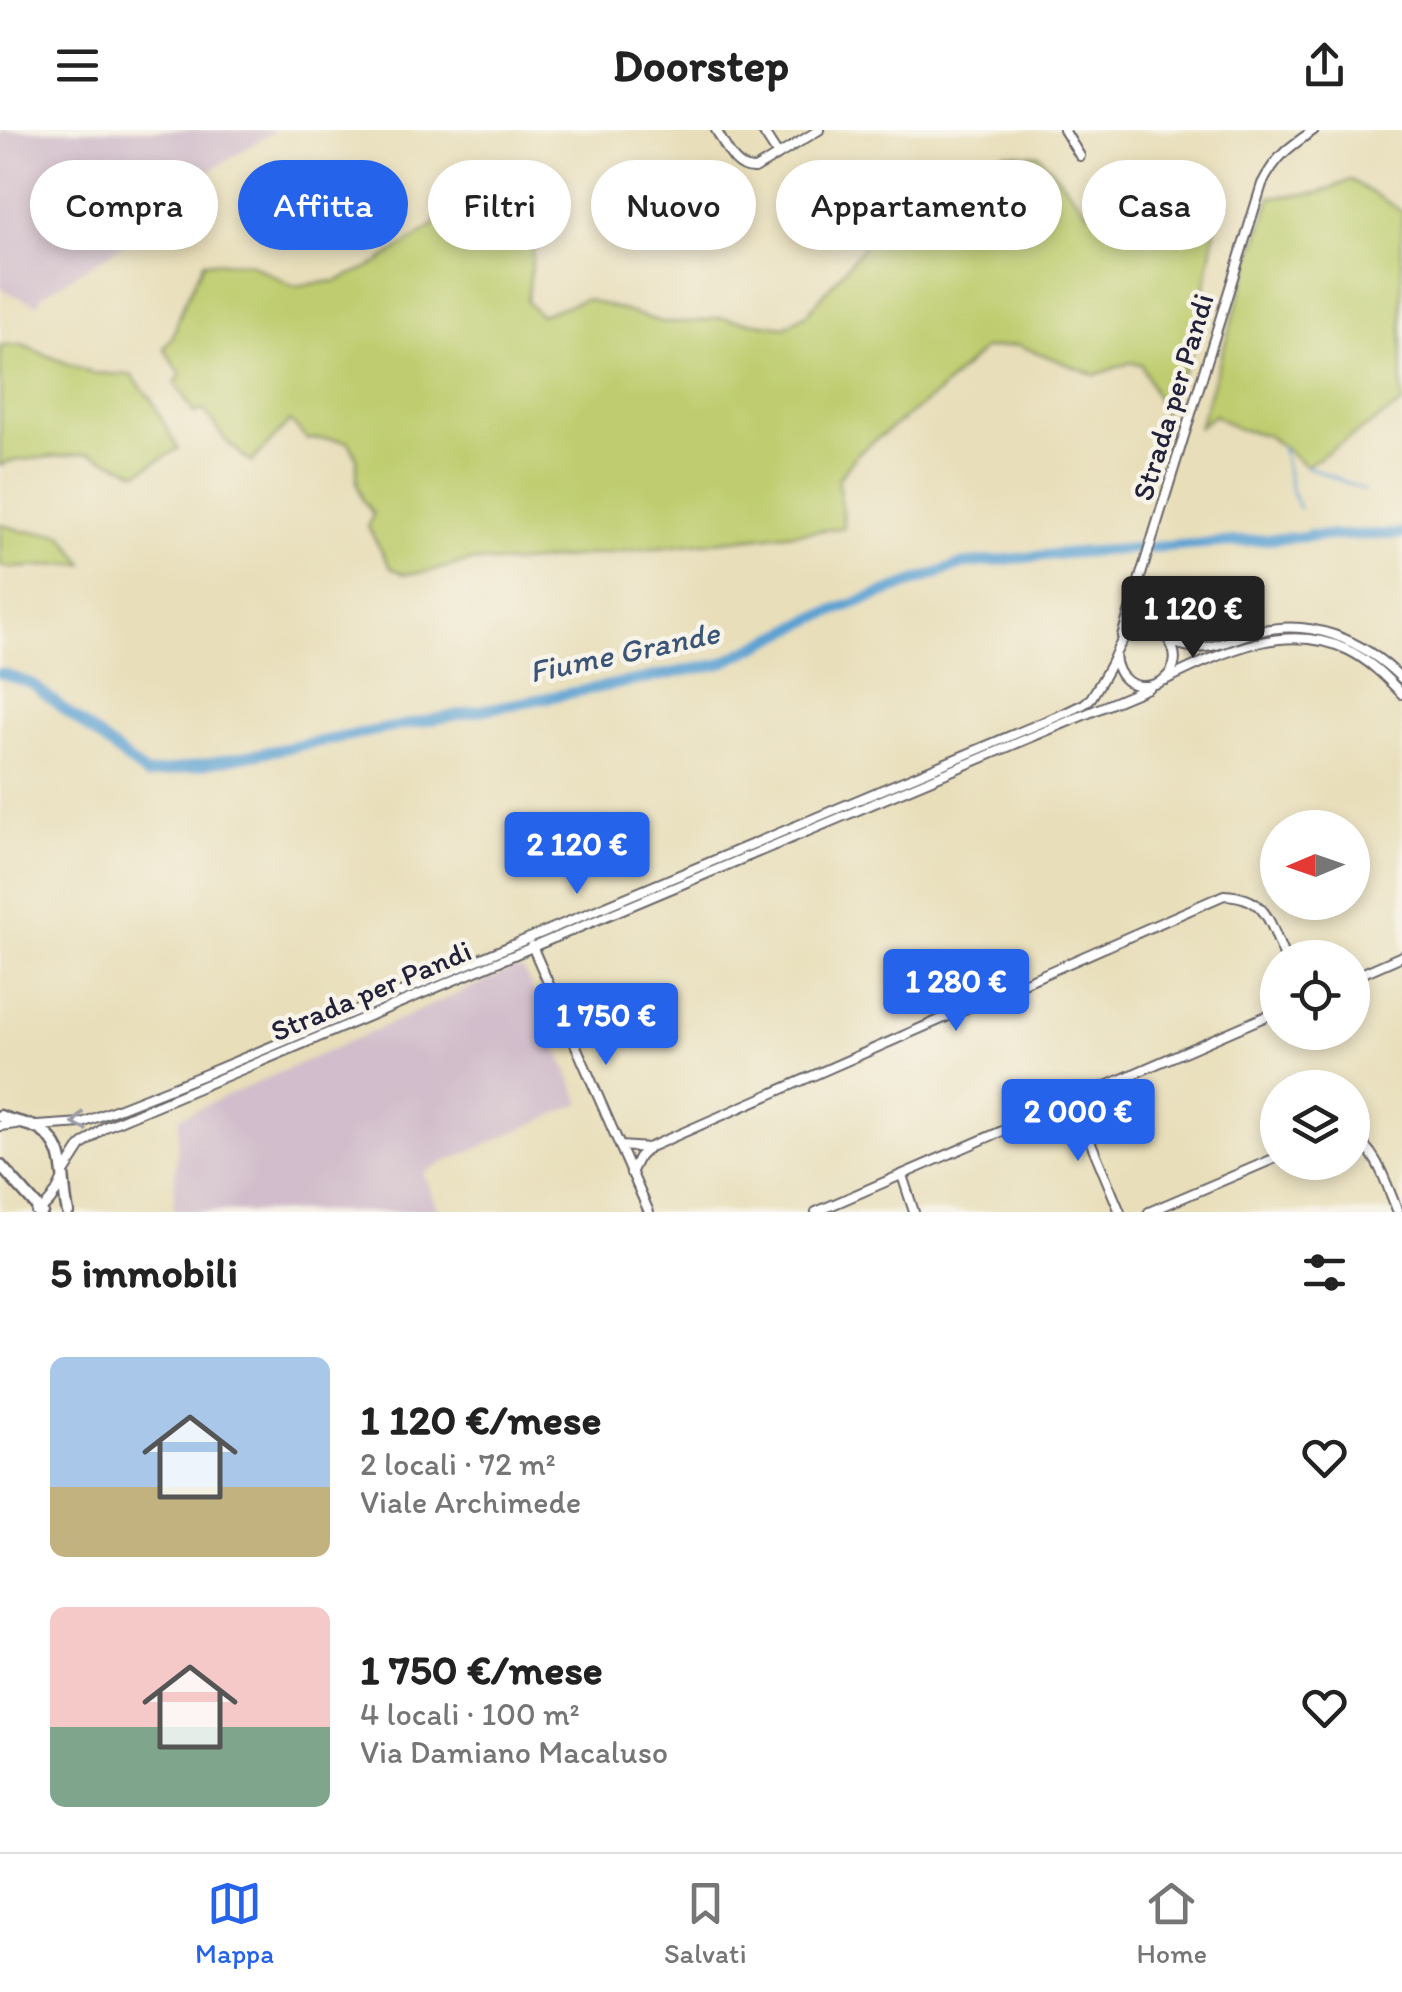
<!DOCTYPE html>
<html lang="it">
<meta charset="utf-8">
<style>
body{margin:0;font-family:Itim,sans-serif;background:#f6f6f6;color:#222;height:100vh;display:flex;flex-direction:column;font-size:38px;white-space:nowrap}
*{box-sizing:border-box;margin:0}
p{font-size:32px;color:#767676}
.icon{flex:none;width:55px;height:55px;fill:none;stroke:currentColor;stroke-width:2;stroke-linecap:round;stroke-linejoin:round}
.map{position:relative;height:1082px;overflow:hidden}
.sheet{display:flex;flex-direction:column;background:#fff;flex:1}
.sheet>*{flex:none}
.top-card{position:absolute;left:30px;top:30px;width:1342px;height:90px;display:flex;gap:20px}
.needle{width:65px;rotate:268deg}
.controls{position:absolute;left:1260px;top:680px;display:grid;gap:20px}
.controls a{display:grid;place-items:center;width:110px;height:110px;border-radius:50%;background:#fff;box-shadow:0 5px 15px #0003;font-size:50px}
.price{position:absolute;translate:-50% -85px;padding:0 22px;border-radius:10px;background:#2563eb;color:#fff;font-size:32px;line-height:65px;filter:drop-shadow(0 2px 5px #0008)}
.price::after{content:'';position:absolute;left:50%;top:60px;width:30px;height:22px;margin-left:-15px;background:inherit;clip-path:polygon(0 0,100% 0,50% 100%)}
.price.selected{background:#222;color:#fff}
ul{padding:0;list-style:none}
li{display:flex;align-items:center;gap:30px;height:250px;padding:0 50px}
li span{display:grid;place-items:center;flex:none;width:280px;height:200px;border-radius:15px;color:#555}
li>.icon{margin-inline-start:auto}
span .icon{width:120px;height:120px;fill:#fffc;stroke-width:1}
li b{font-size:42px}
h2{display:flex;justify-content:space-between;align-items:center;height:120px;padding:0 50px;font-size:42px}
.chip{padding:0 35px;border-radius:45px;background:#fff;box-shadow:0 5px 15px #0003;font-size:35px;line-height:90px}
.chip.selected{background:#2563eb;color:#fff}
header{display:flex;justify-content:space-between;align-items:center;height:130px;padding:0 50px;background:#fff;font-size:45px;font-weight:700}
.tabs{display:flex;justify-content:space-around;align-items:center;height:140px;border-top:2px solid #e0e0e0;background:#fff;font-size:28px;color:#767676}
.tabs a{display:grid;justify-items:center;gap:5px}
.tabs .selected{color:#2563eb}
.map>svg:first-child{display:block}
.industrial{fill:#d1bdcb}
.green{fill:#bfcd6f;stroke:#707855;stroke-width:2.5}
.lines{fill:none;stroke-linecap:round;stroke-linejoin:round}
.stream{stroke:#5da2d2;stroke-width:2.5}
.canal{stroke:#5da2d2;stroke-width:6}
.river{stroke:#5da2d2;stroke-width:11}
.street-casing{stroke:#676467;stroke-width:12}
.secondary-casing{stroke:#676467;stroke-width:15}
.street{stroke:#fff;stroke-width:8}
.secondary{stroke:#fff;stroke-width:10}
.oneway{stroke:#9c9ca7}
.labels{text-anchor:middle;stroke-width:9;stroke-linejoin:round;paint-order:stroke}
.street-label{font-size:30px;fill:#22223b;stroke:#f7f3e8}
.water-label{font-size:32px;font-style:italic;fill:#3a5577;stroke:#f7f3e8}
</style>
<header><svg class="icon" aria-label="menu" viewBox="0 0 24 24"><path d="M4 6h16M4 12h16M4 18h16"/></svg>Doorstep<svg class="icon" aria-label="share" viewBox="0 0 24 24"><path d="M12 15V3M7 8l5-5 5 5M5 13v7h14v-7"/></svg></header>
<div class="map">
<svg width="1402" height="1082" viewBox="0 0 1402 1082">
<rect width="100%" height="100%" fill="#f7f3e8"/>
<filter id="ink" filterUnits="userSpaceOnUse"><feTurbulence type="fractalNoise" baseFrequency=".01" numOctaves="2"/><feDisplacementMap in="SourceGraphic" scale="20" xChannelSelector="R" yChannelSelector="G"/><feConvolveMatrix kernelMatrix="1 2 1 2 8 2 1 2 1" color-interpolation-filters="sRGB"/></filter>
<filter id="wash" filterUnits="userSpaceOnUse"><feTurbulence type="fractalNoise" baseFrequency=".0048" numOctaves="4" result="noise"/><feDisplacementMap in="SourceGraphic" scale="40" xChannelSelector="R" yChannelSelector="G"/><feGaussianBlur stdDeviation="2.25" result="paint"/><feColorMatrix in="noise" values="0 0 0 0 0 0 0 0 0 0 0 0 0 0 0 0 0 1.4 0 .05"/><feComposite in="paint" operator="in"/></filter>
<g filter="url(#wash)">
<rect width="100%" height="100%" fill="#e8deb9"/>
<g class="industrial">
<path d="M0,0H276L173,64V91H161L41,166L38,175L0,159Z"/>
<path d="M513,839L522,840L528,849L581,973L423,1042L439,1082H173L179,987Z"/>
</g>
<g class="green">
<path d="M1005,23L1039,25L1087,81L1099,86L1150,60L1200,51L1216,95L1195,214L1163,282L1141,234L1132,232L1095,245L1018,215L983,219L938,263L858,323L838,349L844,398L515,433L472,431L431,441L405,444L391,438L368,397L373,384L362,369L357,352V328L349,312L332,309H307L290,291L251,333L225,310L204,280L194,283L175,253L181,245L164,218L172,208L184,174L204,132L249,133L293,156L337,151L376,134L435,95L443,59L460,43L499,30L536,99L527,172L540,185L585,169L662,192H692L720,188L785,197L809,182L878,99L947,40Z"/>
<path d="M1351,50L1402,81V274L1306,336L1267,305L1238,299L1214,285L1199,297L1271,67L1319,63Z"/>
<path d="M22,215L90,243L131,245L151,269L178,319L138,342L89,323L10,331L0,336V216Z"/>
<path d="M0,394L23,401L62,404L84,434L12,438L0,436Z"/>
</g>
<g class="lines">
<g class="stream">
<path d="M1282,317L1292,362L1299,378"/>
<path d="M1306,336L1364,360"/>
</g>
<path class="canal" d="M1310,402L1317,406"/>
<path class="river" d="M0,543L32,554L147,645L720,534L817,487L963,434L1070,423L1317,406L1402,404"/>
</g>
</g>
<g filter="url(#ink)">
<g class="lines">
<defs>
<g id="street">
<path d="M716,0C726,16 734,40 755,39L819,0"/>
<path d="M762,0L778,25"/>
<path d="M1064,0L1080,26"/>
<path d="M1140,461L1142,474L1160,501"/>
<path d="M1122,506L1262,54C1276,26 1289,17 1314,0"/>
<path d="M1171,511C1204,526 1222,512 1253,503C1309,486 1363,510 1402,549"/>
<path d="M1165,550C1221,523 1286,490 1348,520C1369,530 1386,547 1402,564"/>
<path d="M532,816L649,1082"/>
<path d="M1352,848L1402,826"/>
<path d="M1073,970L1120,1082"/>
<path d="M0,996L16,994"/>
<path d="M37,996L82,993L201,946L1065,583L1084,574L1091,568C1099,555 1108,541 1114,527C1121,510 1131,492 1153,499C1161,501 1167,507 1171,514C1192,554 1119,579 1115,525"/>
<path d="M1352,1006C1378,1020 1387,1057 1398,1082"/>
<path d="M620,1016L648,1018L1224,765C1268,767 1269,792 1285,828"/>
<path d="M631,1043L639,1027L648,1018"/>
<path d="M63,1044L81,1016L105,997L1148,558"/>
<path d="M902,1045L914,1082"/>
<path d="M36,1082C49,1076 55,1065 61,1052"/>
<path d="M816,1082L1278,881"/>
<path d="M1149,1082L1278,1027"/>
</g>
<g id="secondary">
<path d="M0,986C13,992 27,993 39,999C70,1017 60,1053 68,1082"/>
<path d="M0,1035L42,1082"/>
</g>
</defs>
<use href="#street" class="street-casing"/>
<use href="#secondary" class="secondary-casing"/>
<use href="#street" class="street"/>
<use href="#secondary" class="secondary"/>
</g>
<defs><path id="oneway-chevron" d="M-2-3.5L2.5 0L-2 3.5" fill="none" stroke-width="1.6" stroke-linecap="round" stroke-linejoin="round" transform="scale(2.5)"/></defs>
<use class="oneway" href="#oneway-chevron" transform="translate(79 992) rotate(168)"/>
</g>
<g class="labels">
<g class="street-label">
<text transform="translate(1173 267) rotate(-73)" y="10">Strada per Pandi</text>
<text transform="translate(371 861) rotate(-23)" y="10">Strada per Pandi</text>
</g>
<g class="water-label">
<text transform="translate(624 522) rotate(-12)" y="11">Fiume Grande</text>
</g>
</g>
</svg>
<div class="controls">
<a><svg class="needle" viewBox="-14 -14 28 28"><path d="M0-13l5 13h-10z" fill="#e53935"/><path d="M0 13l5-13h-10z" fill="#767676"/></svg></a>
<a><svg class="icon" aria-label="locate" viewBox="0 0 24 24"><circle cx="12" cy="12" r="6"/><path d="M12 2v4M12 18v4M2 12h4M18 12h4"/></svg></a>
<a><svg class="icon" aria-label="layers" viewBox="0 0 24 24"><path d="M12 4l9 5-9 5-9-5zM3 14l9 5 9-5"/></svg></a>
</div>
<b class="price selected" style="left:1193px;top:531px">1 120 €</b>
<b class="price" style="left:577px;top:767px">2 120 €</b>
<b class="price" style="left:956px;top:904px">1 280 €</b>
<b class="price" style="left:606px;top:938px">1 750 €</b>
<b class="price" style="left:1078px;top:1034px">2 000 €</b>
<div class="top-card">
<a class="chip">Compra</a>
<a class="chip selected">Affitta</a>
<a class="chip">Filtri</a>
<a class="chip">Nuovo</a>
<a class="chip">Appartamento</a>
<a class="chip">Casa</a>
</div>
</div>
<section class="sheet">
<h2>5 immobili<svg class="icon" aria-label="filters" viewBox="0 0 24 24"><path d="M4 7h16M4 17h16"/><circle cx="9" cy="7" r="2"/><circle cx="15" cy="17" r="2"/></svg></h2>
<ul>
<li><span style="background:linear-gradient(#a9c7e8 65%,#c2b280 0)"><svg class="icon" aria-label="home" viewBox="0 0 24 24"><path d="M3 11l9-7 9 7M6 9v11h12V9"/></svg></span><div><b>1 120 €/mese</b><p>2 locali · 72 m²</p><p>Viale Archimede</p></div><svg class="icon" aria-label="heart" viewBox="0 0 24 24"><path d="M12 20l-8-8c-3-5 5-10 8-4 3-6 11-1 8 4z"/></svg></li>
<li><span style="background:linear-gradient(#f6c9c9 60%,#7fa58c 0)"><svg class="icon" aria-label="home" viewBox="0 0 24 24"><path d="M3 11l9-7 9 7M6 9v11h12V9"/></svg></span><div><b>1 750 €/mese</b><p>4 locali · 100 m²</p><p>Via Damiano Macaluso</p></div><svg class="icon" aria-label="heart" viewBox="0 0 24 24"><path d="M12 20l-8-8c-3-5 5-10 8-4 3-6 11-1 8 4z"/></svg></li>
</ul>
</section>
<nav class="tabs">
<a class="selected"><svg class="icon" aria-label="map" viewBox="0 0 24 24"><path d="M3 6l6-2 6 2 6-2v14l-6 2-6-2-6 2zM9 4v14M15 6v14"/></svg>Mappa</a>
<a><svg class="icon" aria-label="saved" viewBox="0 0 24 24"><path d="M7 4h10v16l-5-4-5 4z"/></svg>Salvati</a>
<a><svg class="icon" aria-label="home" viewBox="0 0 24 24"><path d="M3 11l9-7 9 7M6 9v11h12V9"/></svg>Home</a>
</nav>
